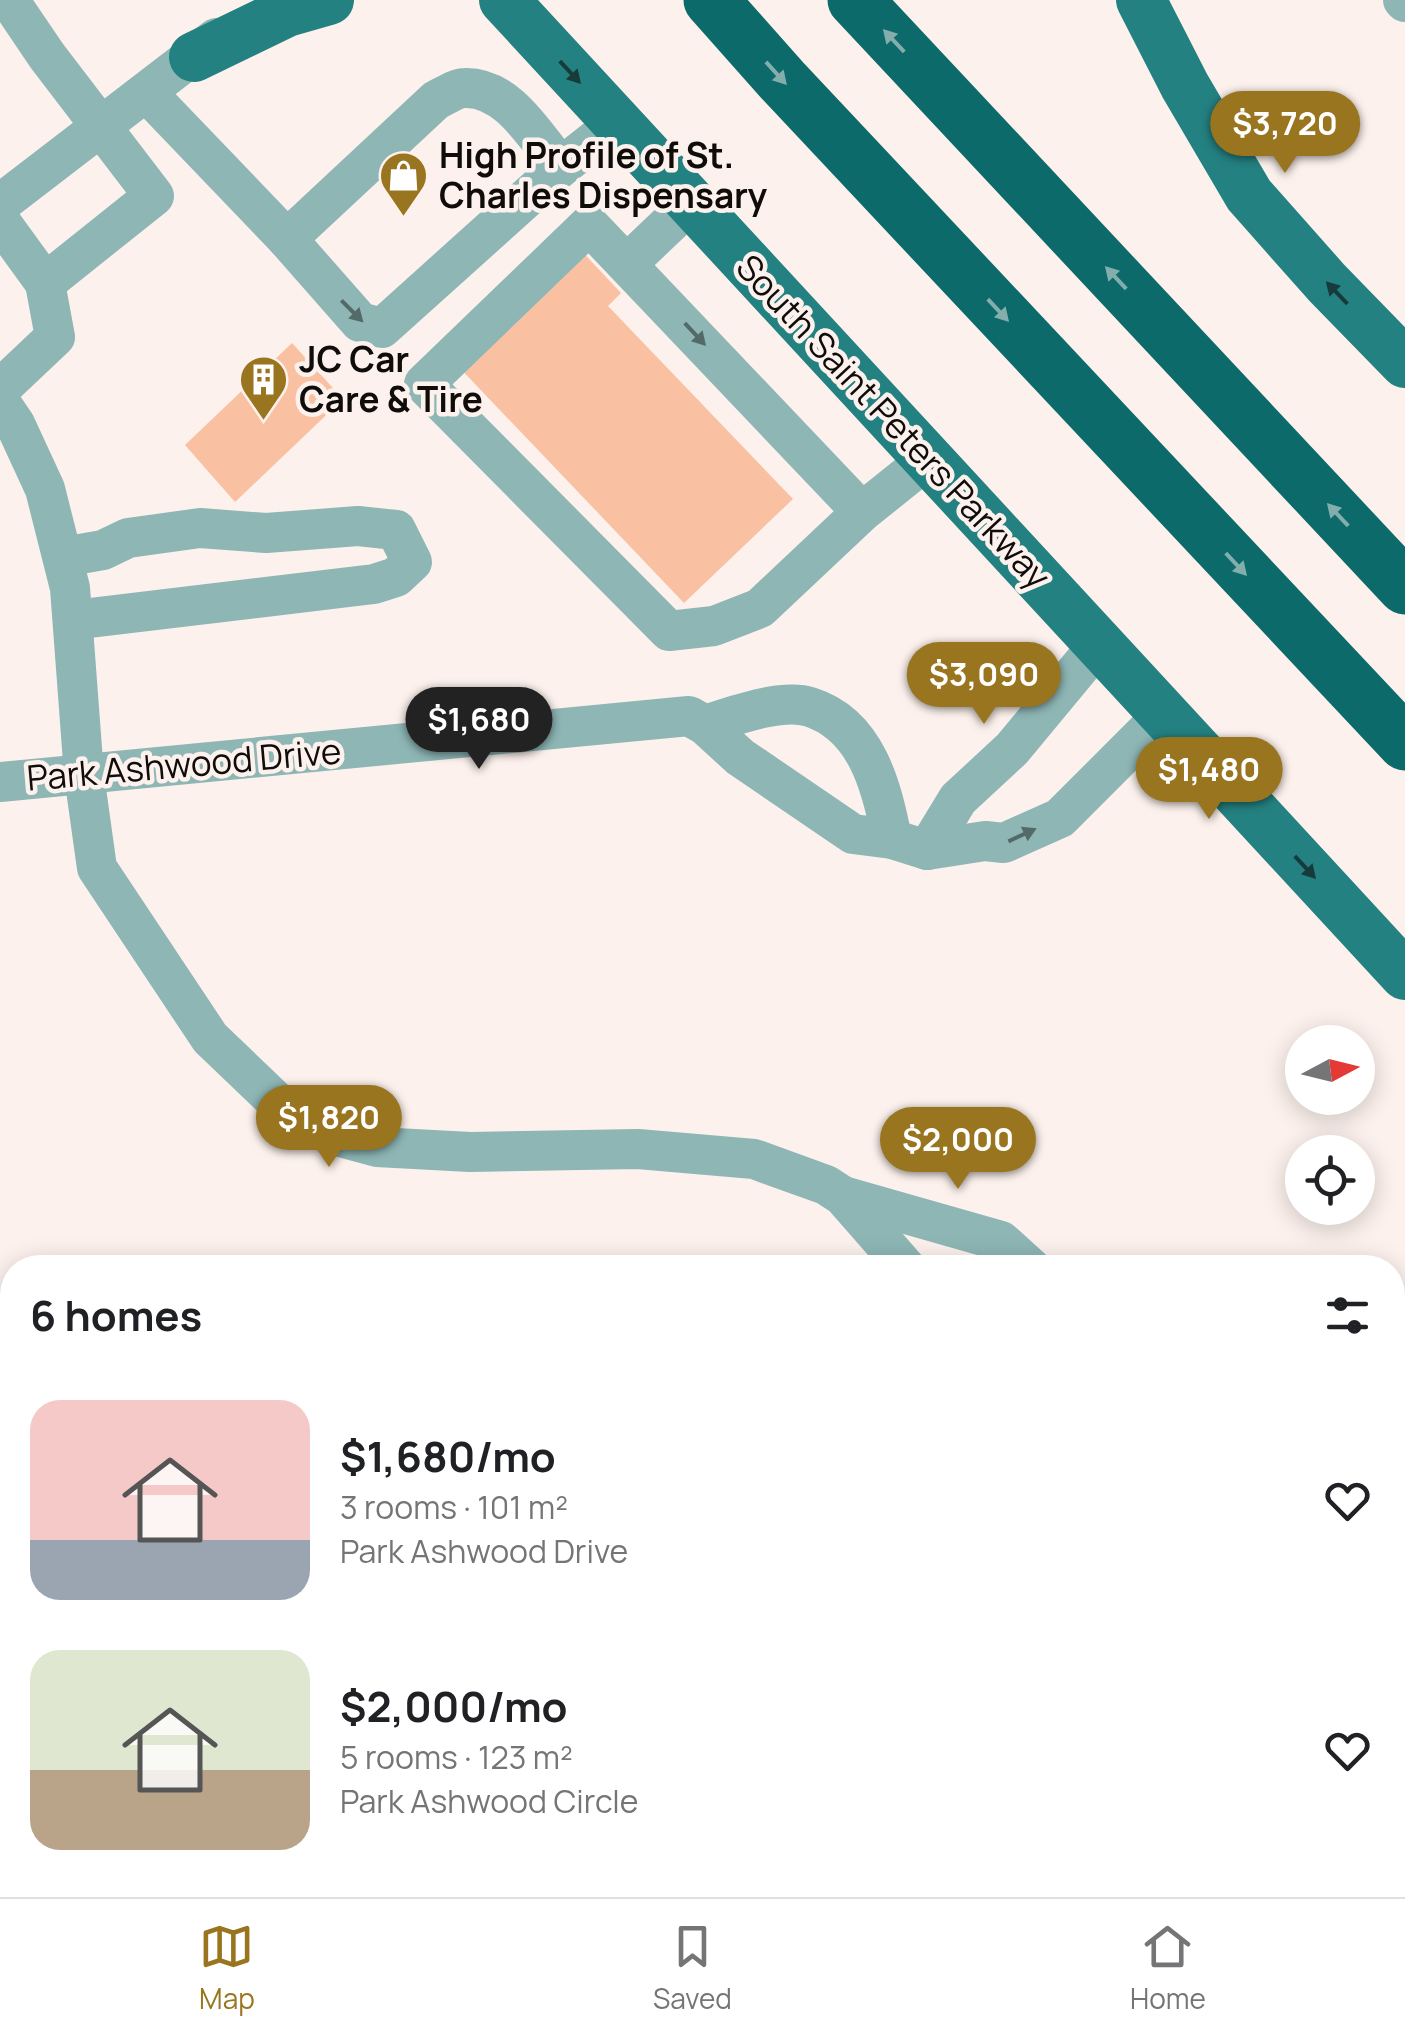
<!DOCTYPE html>
<meta charset="utf-8">
<style>
body{margin:0;font-family:Manrope,sans-serif;background:#f2f2f2;color:#202124;height:100vh;display:flex;flex-direction:column;font-size:38px;white-space:nowrap}
*{box-sizing:border-box;margin:0}
p{font-size:32px;color:#757577}
.icon{flex:none;width:55px;height:55px;fill:none;stroke:currentColor;stroke-width:2;stroke-linecap:round;stroke-linejoin:round}
.map{position:relative;flex:1;overflow:hidden}
.drawer{position:absolute;left:0px;top:1255px;width:1405px;height:642px;display:flex;flex-direction:column;background:#fff;border-radius:40px 40px 0 0;box-shadow:0 5px 25px #0003}
.drawer>*{flex:none}
.needle{width:65px;rotate:83deg}
.controls{position:absolute;left:1285px;top:1025px;display:grid;gap:20px}
.controls a{display:grid;place-items:center;width:90px;height:90px;border-radius:50%;background:#fff;box-shadow:0 5px 25px #0003;font-size:50px}
.price{position:absolute;translate:-50% -85px;padding:0 22px;border-radius:35px;background:#9a7520;color:#fff;font-size:32px;line-height:65px;filter:drop-shadow(0 2px 5px #0008)}
.price::after{content:'';position:absolute;left:50%;top:60px;width:30px;height:22px;margin-left:-15px;background:inherit;clip-path:polygon(0 0,100% 0,50% 100%)}
.price.on{background:#222;color:#fff}
ul{padding:0;list-style:none}
li{display:flex;align-items:center;gap:30px;height:250px;padding:0 30px}
li span{display:grid;place-items:center;flex:none;width:280px;height:200px;border-radius:30px;color:#555}
li>.icon{margin-inline-start:auto}
span .icon{width:120px;height:120px;fill:#fffc;stroke-width:1}
li b{font-size:42px}
h2{display:flex;justify-content:space-between;align-items:center;height:120px;padding:0 30px;font-size:42px}
.tabs{display:flex;justify-content:space-around;align-items:center;height:140px;border-top:2px solid #e0e0e0;background:#fff;font-size:28px;color:#757577}
.tabs a{display:grid;justify-items:center;gap:5px}
.tabs .on{color:#9a7520}
.map>svg:first-child{display:block}
.building{fill:#fac0a2}
.lines{fill:none;stroke-linecap:round;stroke-linejoin:round}
.minor{stroke:#8db6b5;stroke-width:40}
.major{stroke:#248181;stroke-width:50}
.highway{stroke:#0c6a6b;stroke-width:55}
.oneway{fill:#84aeac}
.oneway2{fill:#173b3a}
.oneway3{fill:#546a68}
.labels{text-anchor:middle;stroke-width:9;stroke-linejoin:round;paint-order:stroke}
.poi-label{font-size:35px;font-weight:bold;fill:#0f0c0a;stroke:#fcf1ec;text-anchor:start}
.street-label{font-size:35px;fill:#0f0c0a;stroke:#fcf1ec}
</style>
<div class="map">
<svg width="1405" height="1897" viewBox="0 0 1405 1897">
<rect width="100%" height="100%" fill="#fcf1ec"/>
<g class="building">
<path d="M577,246L621,293L608,306L793,499L684,603L455,363Z"/>
<path d="M292,343L343,399L235,502L185,445Z"/>
</g>
<g class="lines">
<g class="minor">
<path d="M1403,0L1405,2"/>
<path d="M147,93L287,239L436,100C445,96 456,88 465,88C509,87 536,138 561,167L618,122"/>
<path d="M0,204L216,38"/>
<path d="M0,221L45,283L154,196L47,56L9,0"/>
<path d="M287,239L360,322L382,328L561,167"/>
<path d="M628,263L691,203"/>
<path d="M0,389L55,337L45,283"/>
<path d="M0,402L15,424L45,489L70,588L84,775L97,868L210,1038L281,1106L329,1134L377,1147L470,1152L638,1149L754,1159L826,1185L843,1196L906,1268"/>
<path d="M862,512L589,225L424,384L669,631L714,626L760,608L862,512L928,459"/>
<path d="M63,557L103,550L128,538L200,528L266,533L358,526L396,530L412,562L396,577L374,584L73,620"/>
<path d="M705,725C733,716 782,698 810,707C867,725 882,788 892,839"/>
<path d="M0,782L689,716L705,725L740,757L853,834L892,839L927,850L985,841L1004,843L1060,818L1164,714"/>
<path d="M927,850L958,799L1012,749L1099,644"/>
<path d="M843,1196L1001,1241L1031,1268"/>
<path d="M1392,1606L1405,1596"/>
<path d="M0,1642L12,1641"/>
<path d="M1392,1743L1405,1764"/>
<path d="M182,1885L184,1897"/>
</g>
<g class="major">
<path d="M504,0L1405,975"/>
<path d="M1141,0L1185,86L1249,195L1327,283L1405,363"/>
<path d="M194,57L287,12L329,0"/>
</g>
<g class="highway">
<path d="M711,0L782,80L1405,743"/>
<path d="M855,0L1405,587"/>
</g>
</g>
<defs><path id="oneway-solid" d="M-6-.8H1V-3.2L6.5 0L1 3.2V.8H-6Z" transform="scale(2.5)"/></defs>
<g class="oneway">
<use href="#oneway-solid" transform="translate(894 41) rotate(-133)"/>
<use href="#oneway-solid" transform="translate(776 73) rotate(48)"/>
<use href="#oneway-solid" transform="translate(1116 278) rotate(-133)"/>
<use href="#oneway-solid" transform="translate(998 310) rotate(47)"/>
<use href="#oneway-solid" transform="translate(1338 515) rotate(-133)"/>
<use href="#oneway-solid" transform="translate(1236 564) rotate(47)"/>
</g>
<g class="oneway2">
<use href="#oneway-solid" transform="translate(570 72) rotate(47)"/>
<use href="#oneway-solid" transform="translate(1337 293) rotate(-134)"/>
<use href="#oneway-solid" transform="translate(1305 867) rotate(47)"/>
</g>
<g class="oneway3">
<use href="#oneway-solid" transform="translate(352 311) rotate(45)"/>
<use href="#oneway-solid" transform="translate(695 334) rotate(47)"/>
<use href="#oneway-solid" transform="translate(1022 835) rotate(-25)"/>
</g>
<defs>
<symbol id="shop-pin" viewBox="-11 -11 22 30"><path d="M0 17L-7.5 6A9.5 9.5 0 1 1 7.5 6Z" fill="#9a7520" stroke="#fcf1ec"/><path d="M-5-2.5h2.3a2.7 3.5 0 0 1 5.4 0H5L5.5 6h-11ZM-1.5-2.5h3a1.5 2.3 0 0 0-3 0Z" fill="#fff"/></symbol>
<symbol id="building-pin" viewBox="-11 -11 22 30"><path d="M0 17L-7.5 6A9.5 9.5 0 1 1 7.5 6Z" fill="#9a7520" stroke="#fcf1ec"/><path d="M-4-6H4V6H1V3H-1V6H-4ZM-2.5-4.3h1.7v1.8h-1.7ZM.8-4.3h1.7v1.8H.8ZM-2.5-1h1.7V.8h-1.7ZM.8-1h1.7V.8H.8Z" fill="#fff"/></symbol>
</defs>
<g fill-rule="evenodd">
<use href="#shop-pin" x="376" y="148" width="55" height="75"/>
<use href="#building-pin" x="236" y="352" width="55" height="75"/>
</g>
<g class="labels">
<g class="poi-label">
<text x="439" y="168">High Profile of St.<tspan x="439" dy="40">Charles Dispensary</tspan></text>
<text x="299" y="372">JC Car<tspan x="299" dy="40">Care &amp; Tire</tspan></text>
</g>
<g class="street-label">
<text transform="translate(893 422) rotate(47)" y="12">South Saint Peters Parkway</text>
<text transform="translate(184 765) rotate(-5)" y="12">Park Ashwood Drive</text>
</g>
</g>
</svg>
<div class="controls">
<a><svg class="needle" viewBox="-14 -14 28 28"><path d="M0-13l5 13h-10z" fill="#e53935"/><path d="M0 13l5-13h-10z" fill="#757577"/></svg></a>
<a><svg class="icon" aria-label="locate" viewBox="0 0 24 24"><circle cx="12" cy="12" r="6"/><path d="M12 2v4M12 18v4M2 12h4M18 12h4"/></svg></a>
</div>
<b class="price" style="left:1285px;top:176px">$3,720</b>
<b class="price" style="left:984px;top:727px">$3,090</b>
<b class="price on" style="left:479px;top:772px">$1,680</b>
<b class="price" style="left:1209px;top:822px">$1,480</b>
<b class="price" style="left:329px;top:1170px">$1,820</b>
<b class="price" style="left:958px;top:1192px">$2,000</b>
<section class="drawer">
<h2>6 homes<svg class="icon" aria-label="filters" viewBox="0 0 24 24"><path d="M4 7h16M4 17h16"/><circle cx="9" cy="7" r="2"/><circle cx="15" cy="17" r="2"/></svg></h2>
<ul>
<li><span style="background:linear-gradient(#f6c9c9 70%,#9aa5b1 0)"><svg class="icon" aria-label="home" viewBox="0 0 24 24"><path d="M3 11l9-7 9 7M6 9v11h12V9"/></svg></span><div><b>$1,680/mo</b><p>3 rooms · 101 m²</p><p>Park Ashwood Drive</p></div><svg class="icon" aria-label="heart" viewBox="0 0 24 24"><path d="M12 20l-8-8c-3-5 5-10 8-4 3-6 11-1 8 4z"/></svg></li>
<li><span style="background:linear-gradient(#dfe7d0 60%,#b9a48a 0)"><svg class="icon" aria-label="home" viewBox="0 0 24 24"><path d="M3 11l9-7 9 7M6 9v11h12V9"/></svg></span><div><b>$2,000/mo</b><p>5 rooms · 123 m²</p><p>Park Ashwood Circle</p></div><svg class="icon" aria-label="heart" viewBox="0 0 24 24"><path d="M12 20l-8-8c-3-5 5-10 8-4 3-6 11-1 8 4z"/></svg></li>
</ul>
</section>
</div>
<nav class="tabs">
<a class="on"><svg class="icon" aria-label="map" viewBox="0 0 24 24"><path d="M3 6l6-2 6 2 6-2v14l-6 2-6-2-6 2zM9 4v14M15 6v14"/></svg>Map</a>
<a><svg class="icon" aria-label="saved" viewBox="0 0 24 24"><path d="M7 4h10v16l-5-4-5 4z"/></svg>Saved</a>
<a><svg class="icon" aria-label="home" viewBox="0 0 24 24"><path d="M3 11l9-7 9 7M6 9v11h12V9"/></svg>Home</a>
</nav>
